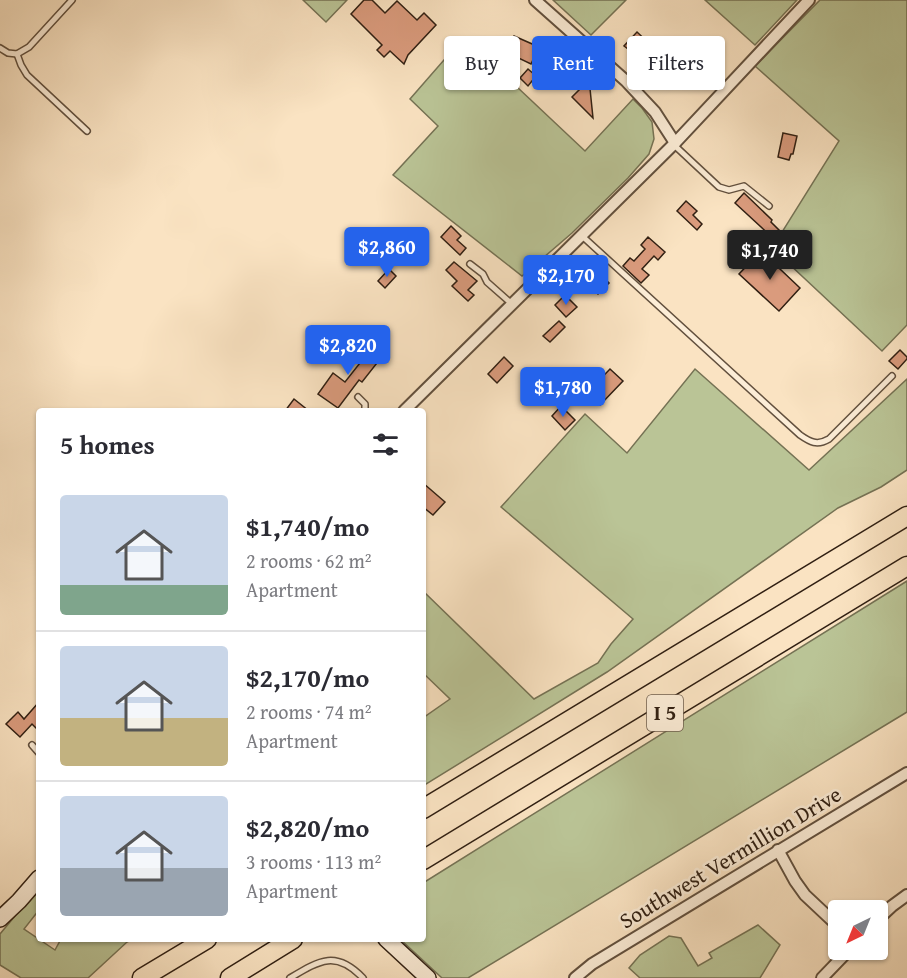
<!DOCTYPE html>
<meta charset="utf-8">
<style>
body{margin:0;font-family:"Gentium Book Plus",serif;background:#f2f2f3;color:#2b2b33;height:100vh;display:flex;flex-direction:column;font-size:22px;white-space:nowrap}
*{box-sizing:border-box;margin:0}
p{font-size:20px;color:#7c7c81}
.icon{flex:none;width:33px;height:33px;fill:none;stroke:currentColor;stroke-width:2;stroke-linecap:round;stroke-linejoin:round}
.map{position:relative;flex:1;overflow:hidden}
.side{position:absolute;left:36px;top:408px;width:390px;height:534px;display:flex;flex-direction:column;background:#fff;border-radius:6px;box-shadow:0 2px 4px #0004}
.side>*{flex:none}
.banner{position:absolute;left:444px;top:36px;width:372px;height:54px;display:flex;gap:12px}
.needle{width:39px;rotate:223deg}
.tools{position:absolute;left:828px;top:900px;display:grid;gap:12px}
.tools a{display:grid;place-items:center;width:60px;height:60px;border-radius:6px;background:#fff;box-shadow:0 2px 4px #0004;font-size:30px}
.price{position:absolute;translate:-50% -51px;padding:0 14px;border-radius:6px;background:#2563eb;color:#fff;font-size:20px;line-height:39px;filter:drop-shadow(0 2px 3px #0008)}
.price::after{content:'';position:absolute;left:50%;top:36px;width:18px;height:14px;margin-left:-9px;background:inherit;clip-path:polygon(0 0,100% 0,50% 100%)}
.price.selected{background:#222;color:#fff}
ul{padding:0;list-style:none}
li{display:flex;align-items:center;gap:18px;height:150px;padding:0 24px}
li+li{border-top:2px solid #e1e1e2}
li span{display:grid;place-items:center;flex:none;width:168px;height:120px;border-radius:6px;color:#555}
li>.icon{margin-inline-start:auto}
span .icon{width:72px;height:72px;fill:#fffc;stroke-width:1}
li b{font-size:26px}
h2{display:flex;justify-content:space-between;align-items:center;height:72px;padding:0 24px;font-size:26px}
.tag{padding:0 21px;border-radius:6px;background:#fff;box-shadow:0 2px 4px #0004;font-size:21px;line-height:54px}
.tag.selected{background:#2563eb;color:#fff}
.map>svg:first-child{display:block}
.green{fill:#bac496;stroke:#757254;stroke-width:1.5}
.building{fill:#da9b7d;stroke:#301f12;stroke-width:1.5}
.lines{fill:none;stroke-linecap:round;stroke-linejoin:round}
.lane-casing{stroke:#62503e;stroke-width:8}
.street-casing{stroke:#62503e;stroke-width:14}
.secondary-casing{stroke:#301f12;stroke-width:18}
.highway-casing{stroke:#301f12;stroke-width:21}
.lane{stroke:#fcedd7;stroke-width:5}
.street{stroke:#fcedd7;stroke-width:10}
.secondary{stroke:#fcedd7;stroke-width:15}
.highway{stroke:#fae3c2;stroke-width:18}
.labels{text-anchor:middle;stroke-width:5;stroke-linejoin:round;paint-order:stroke}
.shield{fill:#fcedd7;stroke:#6d5d4d;stroke-width:1.5}
.shield-label{font-size:21px;font-weight:bold;fill:#301f12}
.street-label{font-size:22px;fill:#301f12;stroke:#fcedd7}
</style>
<div class="map">
<svg width="907" height="978" viewBox="0 0 907 978">
<rect width="100%" height="100%" fill="#fae3c2"/>
<filter id="stains"><feTurbulence type="fractalNoise" baseFrequency=".00333" numOctaves="4"/><feColorMatrix values="0 0 0 0 .2 0 0 0 0 .09 0 0 0 0 .02 0 0 0 .5 -.17"/></filter>
<radialGradient id="worn" r=".72"><stop offset=".6" stop-color="#630" stop-opacity="0"/><stop offset="1" stop-color="#630" stop-opacity=".3"/></radialGradient>
<g class="green">
<path d="M303,0H347L326,22Z"/>
<path d="M553,0H626L591,35Z"/>
<path d="M705,0H797L755,45Z"/>
<path d="M820,0H907V325L882,351L772,248L839,141L755,66Z"/>
<path d="M464,37L585,151L633,99L642,108L652,122L654,139L649,154L628,178L572,233L522,276L393,175L438,126L410,99Z"/>
<path d="M695,369L809,470L907,379V470L881,487L838,508L607,672L423,786V718L450,699L423,673V591L534,699L598,663L611,644L633,619L501,507L585,414L627,453Z"/>
<path d="M907,581V712L468,978H442L400,939H423V883Z"/>
<path d="M35,892L39,895V910L24,929L55,950L61,939H133L127,942L88,978H21L0,965V934Z"/>
<path d="M758,925L780,945L760,978H640L629,968L640,955L669,936L681,938L698,966L712,958L709,953Z"/>
</g>
<g class="building">
<path d="M364,0H372L385,13L397,1L417,20L424,13L436,25L408,55L404,64L390,51L384,57L377,50L382,45L351,14Z"/>
<path d="M637,32L655,49L649,55L639,45L632,52L624,46Z"/>
<path d="M514,36L539,47L531,64L506,52Z"/>
<path d="M528,69L536,76L528,86L520,78Z"/>
<path d="M589,79L593,118L572,97L581,88L580,80Z"/>
<path d="M783,133L797,136L793,154H791L789,160L778,157Z"/>
<path d="M744,193L772,220L771,222L782,233L775,240L735,203Z"/>
<path d="M686,201L697,211L693,215L702,224L697,230L677,211Z"/>
<path d="M451,226L461,236L457,240L466,248L460,255L441,237Z"/>
<path d="M648,237L665,252L658,260L654,256L642,269L649,275L641,283L623,266L630,258L634,261L645,249L641,245Z"/>
<path d="M761,251L800,288L779,311L739,274Z"/>
<path d="M454,262L477,281L468,290L474,295L468,301L452,286L457,281L446,270Z"/>
<path d="M589,263L609,283L598,294L578,274Z"/>
<path d="M389,269L396,276L385,288L378,281Z"/>
<path d="M565,295L577,307L566,317L555,305Z"/>
<path d="M559,321L565,327L550,342L543,336Z"/>
<path d="M350,340L362,348L361,351L377,363L362,382L359,380L338,408L318,394L333,373L345,382L360,363L342,351Z"/>
<path d="M900,350L907,357V359L898,369L889,361Z"/>
<path d="M504,357L513,366L497,383L488,374Z"/>
<path d="M610,369L623,381L600,405L587,393Z"/>
<path d="M294,399L309,411H285Z"/>
<path d="M561,406L575,420L565,430L552,416Z"/>
<path d="M423,483L445,502L433,515L423,507Z"/>
<path d="M39,702V731L32,724L20,737L6,724L18,712L24,719Z"/>
</g>
<g class="lines">
<defs>
<g id="lane">
<path d="M72,0L29,47L17,54L21,65L27,75L87,131"/>
<path d="M0,48L8,53L17,54"/>
<path d="M673,144L719,187L729,190L744,186L769,206"/>
<path d="M581,235L800,435C810,442 817,446 829,439L892,376"/>
<path d="M470,264L483,274L487,282L512,304"/>
<path d="M358,397L365,404V411"/>
<path d="M32,745L39,753"/>
<path d="M290,978C320,960 336,950 363,978"/>
</g>
<g id="street">
<path d="M535,0L626,81L655,112L675,143"/>
<path d="M404,411L675,143L809,0"/>
<path d="M778,850L795,881L805,895L838,926"/>
<path d="M878,919L892,906L907,895"/>
<path d="M575,978L592,964L907,773"/>
<path d="M822,978L849,950"/>
</g>
<g id="secondary">
<path d="M0,919L19,901L39,878"/>
<path d="M386,939L428,978"/>
</g>
<g id="highway">
<path d="M423,809L907,516"/>
<path d="M423,860L907,566"/>
<path d="M142,978L207,939"/>
<path d="M230,978L293,939"/>
</g>
</defs>
<use href="#lane" class="lane-casing"/>
<use href="#street" class="street-casing"/>
<use href="#secondary" class="secondary-casing"/>
<use href="#highway" class="highway-casing"/>
<use href="#lane" class="lane"/>
<use href="#street" class="street"/>
<use href="#secondary" class="secondary"/>
<use href="#highway" class="highway"/>
</g>
<g class="labels">
<rect class="shield" x="647" y="695" width="36" height="36" rx="4.5"/>
<g class="shield-label">
<text x="665" y="720">I 5</text>
</g>
<g class="street-label">
<text transform="translate(730 857) rotate(-31)" y="8">Southwest Vermillion Drive</text>
</g>
</g>
<rect width="100%" height="100%" filter="url(#stains)"/>
<rect width="100%" height="100%" fill="url(#worn)"/>
</svg>
<div class="tools">
<a><svg class="needle" viewBox="-14 -14 28 28"><path d="M0-13l5 13h-10z" fill="#e53935"/><path d="M0 13l5-13h-10z" fill="#7c7c81"/></svg></a>
</div>
<b class="price" style="left:387px;top:278px">$2,860</b>
<b class="price selected" style="left:770px;top:281px">$1,740</b>
<b class="price" style="left:566px;top:306px">$2,170</b>
<b class="price" style="left:348px;top:376px">$2,820</b>
<b class="price" style="left:563px;top:418px">$1,780</b>
<div class="banner">
<a class="tag">Buy</a>
<a class="tag selected">Rent</a>
<a class="tag">Filters</a>
</div>
<section class="side">
<h2>5 homes<svg class="icon" aria-label="filters" viewBox="0 0 24 24"><path d="M4 7h16M4 17h16"/><circle cx="9" cy="7" r="2"/><circle cx="15" cy="17" r="2"/></svg></h2>
<ul>
<li><span style="background:linear-gradient(#c9d6e8 75%,#7fa58c 0)"><svg class="icon" aria-label="home" viewBox="0 0 24 24"><path d="M3 11l9-7 9 7M6 9v11h12V9"/></svg></span><div><b>$1,740/mo</b><p>2 rooms · 62 m²</p><p>Apartment</p></div></li>
<li><span style="background:linear-gradient(#c9d6e8 60%,#c2b280 0)"><svg class="icon" aria-label="home" viewBox="0 0 24 24"><path d="M3 11l9-7 9 7M6 9v11h12V9"/></svg></span><div><b>$2,170/mo</b><p>2 rooms · 74 m²</p><p>Apartment</p></div></li>
<li><span style="background:linear-gradient(#c9d6e8 60%,#9aa5b1 0)"><svg class="icon" aria-label="home" viewBox="0 0 24 24"><path d="M3 11l9-7 9 7M6 9v11h12V9"/></svg></span><div><b>$2,820/mo</b><p>3 rooms · 113 m²</p><p>Apartment</p></div></li>
</ul>
</section>
</div>
